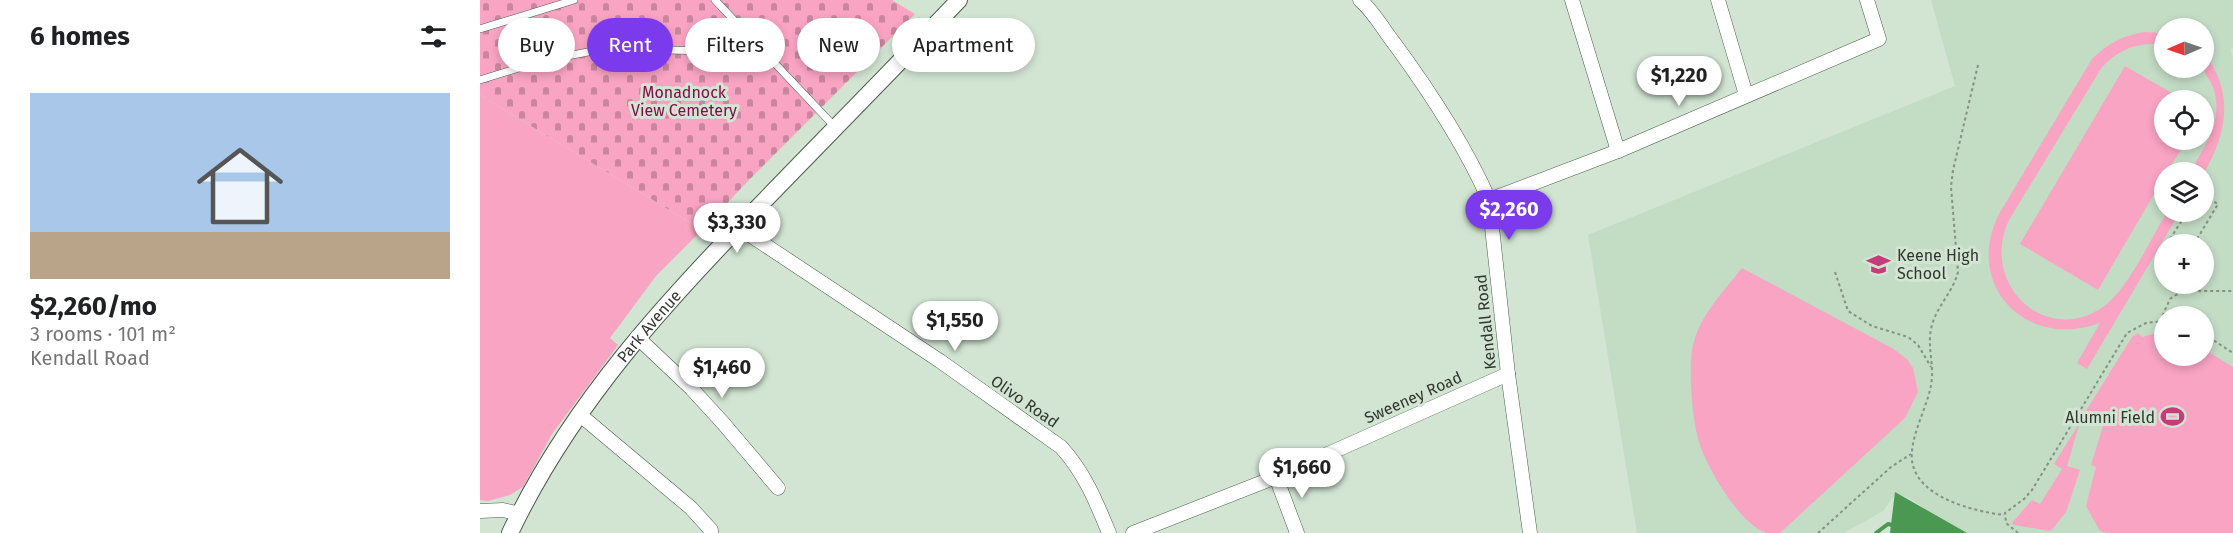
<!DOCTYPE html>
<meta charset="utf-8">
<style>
body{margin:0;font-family:"Fira Sans",sans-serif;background:#f6f6f6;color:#202124;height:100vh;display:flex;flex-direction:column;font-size:22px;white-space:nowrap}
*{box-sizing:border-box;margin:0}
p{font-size:20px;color:#757577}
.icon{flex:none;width:33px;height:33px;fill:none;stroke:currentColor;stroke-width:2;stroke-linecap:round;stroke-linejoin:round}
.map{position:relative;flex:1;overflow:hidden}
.side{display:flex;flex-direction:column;background:#fff;width:480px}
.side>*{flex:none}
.top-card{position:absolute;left:18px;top:18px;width:570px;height:54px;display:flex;gap:12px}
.needle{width:39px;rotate:268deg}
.fabs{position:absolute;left:1674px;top:18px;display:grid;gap:12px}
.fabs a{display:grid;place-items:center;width:60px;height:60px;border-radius:50%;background:#fff;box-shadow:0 3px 9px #0003;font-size:30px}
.price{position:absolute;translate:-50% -51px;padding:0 14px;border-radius:21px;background:#fff;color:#222;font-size:20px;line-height:39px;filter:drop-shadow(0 2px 3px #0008)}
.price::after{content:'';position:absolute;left:50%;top:36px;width:18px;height:14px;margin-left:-9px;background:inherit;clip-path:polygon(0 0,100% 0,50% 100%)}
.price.selected{background:#7c3aed;color:#fff}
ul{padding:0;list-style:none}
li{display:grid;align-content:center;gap:12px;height:318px;padding:0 30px}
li+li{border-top:2px solid #e0e0e0}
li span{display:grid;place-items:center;height:186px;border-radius:0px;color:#555}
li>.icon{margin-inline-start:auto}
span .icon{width:108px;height:108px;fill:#fffc;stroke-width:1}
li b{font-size:26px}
h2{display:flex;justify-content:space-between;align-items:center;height:72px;padding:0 30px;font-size:26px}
.chip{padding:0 21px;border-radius:27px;background:#fff;box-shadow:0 3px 9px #0003;font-size:21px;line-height:54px}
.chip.selected{background:#7c3aed;color:#fff}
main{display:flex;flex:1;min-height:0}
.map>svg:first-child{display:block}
.built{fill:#c3dcc4;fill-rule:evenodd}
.grass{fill:#f9a4c2}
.cemetery{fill:url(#cemetery-stones)}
.water{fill:#4a9852}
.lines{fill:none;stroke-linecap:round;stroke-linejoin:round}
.stream{stroke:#4a9852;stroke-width:4}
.service-casing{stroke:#4b5c4c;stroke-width:8}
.minor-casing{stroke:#4b5c4c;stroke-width:15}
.tertiary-casing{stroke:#4b5c4c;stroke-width:18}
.path{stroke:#849184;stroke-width:2;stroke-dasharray:3 3;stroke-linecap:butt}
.service{stroke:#fff;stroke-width:7}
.minor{stroke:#fff;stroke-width:14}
.tertiary{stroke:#fff;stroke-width:16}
.labels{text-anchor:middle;stroke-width:6;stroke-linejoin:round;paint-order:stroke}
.park-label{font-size:16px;fill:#850b4a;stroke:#d2e5d3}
.poi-label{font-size:16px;fill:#303730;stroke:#d2e5d3;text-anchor:start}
.street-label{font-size:16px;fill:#303730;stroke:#d2e5d3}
</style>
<main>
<section class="side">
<h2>6 homes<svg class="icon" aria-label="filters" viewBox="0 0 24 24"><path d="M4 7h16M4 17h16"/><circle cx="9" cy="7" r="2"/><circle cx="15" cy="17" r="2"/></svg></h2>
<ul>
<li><span style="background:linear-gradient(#a9c7e8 75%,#b9a48a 0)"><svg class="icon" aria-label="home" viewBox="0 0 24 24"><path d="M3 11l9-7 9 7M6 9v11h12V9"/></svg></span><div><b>$2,260/mo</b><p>3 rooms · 101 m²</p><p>Kendall Road</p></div></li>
</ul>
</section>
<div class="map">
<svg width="1753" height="533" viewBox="0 0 1753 533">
<defs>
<pattern id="cemetery-stones" width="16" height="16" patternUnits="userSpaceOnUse" patternTransform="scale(1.5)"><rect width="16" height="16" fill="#f9a4c2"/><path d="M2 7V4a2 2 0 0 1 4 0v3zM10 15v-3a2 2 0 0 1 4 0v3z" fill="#ca869e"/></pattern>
</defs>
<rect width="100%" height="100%" fill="#d2e5d3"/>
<path class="built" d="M1451,0H1753V49H1751L1753,59V533H1473L1440,505L1427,497L1420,495L1414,496L1403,511L1364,533H1157L1108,235L1475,86ZM1684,28H1724V68H1684ZM1684,100H1724V140H1684ZM1684,172H1724V212H1684ZM1684,244H1724V284H1684ZM1684,316H1724V356H1684Z"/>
<g class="grass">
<path d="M1665,32L1684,33V45C1659,41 1639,49 1622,67L1529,220C1499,283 1565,347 1623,307C1647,291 1671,238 1687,212H1700L1607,369L1597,363L1620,323C1547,350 1483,286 1519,214L1612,59C1627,44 1643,35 1665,32Z"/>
<path d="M1724,52C1753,92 1749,130 1724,173L1710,172C1725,146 1743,122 1734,90C1732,82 1726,76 1723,69C1723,67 1724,57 1724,52Z"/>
<path d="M1645,66L1704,100H1684V140H1707L1687,172H1684V177L1618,290L1540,244Z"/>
<path d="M0,95L222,230L176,276L130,338L138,345L72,434L43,487L30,495L8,501L0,500Z"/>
<path d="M1262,268L1412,348L1427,359L1433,368L1438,392L1425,418L1300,533C1296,533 1290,533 1286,533C1259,523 1227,468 1219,442C1212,419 1208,368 1213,345C1220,315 1244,291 1262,268Z"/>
<path d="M1684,331V356H1724V349L1753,367V533H1628L1620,531L1606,506L1616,467L1611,465L1623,426L1601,419L1652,337L1658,333L1662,337Z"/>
<path d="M1600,422L1587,466L1600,470L1586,512L1571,531L1534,525L1532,523L1552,500L1560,504L1582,469L1574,464Z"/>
</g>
<path class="cemetery" d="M0,0H412L435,14L268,181L222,230L0,95Z"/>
<path class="water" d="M1415,492L1487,533H1410Z"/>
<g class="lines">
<path class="stream" d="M1396,533L1408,524L1416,526"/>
<defs>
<g id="service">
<path d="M235,0L355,127"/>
<path d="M0,29L94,0"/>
<path d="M0,80L61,61L108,52L138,49L234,51L283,49"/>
</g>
<g id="minor">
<path d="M880,0C894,12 903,29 914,43C950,92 985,145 1009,200L1028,374L1050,533"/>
<path d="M1092,0L1138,151"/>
<path d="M1238,0L1266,95"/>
<path d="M1009,200L1138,151L1399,39L1387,0"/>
<path d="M258,227L460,361L581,447C604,472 616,501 629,533"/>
<path d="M157,337L211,388L243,423L298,488"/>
<path d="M99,414L211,508L231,530V533"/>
<path d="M796,477L817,533"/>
<path d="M0,511L23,510L40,514"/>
<path d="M653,533L796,477L1028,374"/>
</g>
<g id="tertiary">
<path id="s1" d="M30,533C91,404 187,300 286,199C350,133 415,67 479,0"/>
</g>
</defs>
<use href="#service" class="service-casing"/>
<use href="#minor" class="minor-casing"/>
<use href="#tertiary" class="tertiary-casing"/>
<g class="path">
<path d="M1498,65L1473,170L1471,187L1478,272C1473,292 1457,306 1452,325C1446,345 1455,365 1451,385C1447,407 1434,429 1432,451C1427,495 1491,511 1524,515"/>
<path d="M1687,244L1707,212"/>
<path d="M1714,244L1738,204L1724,196"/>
<path d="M1355,272L1368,311L1392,326L1428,337L1438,345L1451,367"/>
<path d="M1690,284L1703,291H1753"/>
<path d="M1680,321L1690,299L1702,291"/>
<path d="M1724,334L1753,353"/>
<path d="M1338,533L1411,467L1431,454"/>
<path d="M1538,533L1526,523L1525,513L1544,499L1552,490L1647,333L1666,323L1684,321"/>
</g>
<use href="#service" class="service"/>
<use href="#minor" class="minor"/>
<use href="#tertiary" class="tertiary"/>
</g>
<defs>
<symbol id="school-bare" viewBox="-9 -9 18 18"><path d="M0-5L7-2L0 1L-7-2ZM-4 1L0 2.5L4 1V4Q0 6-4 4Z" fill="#c43c79" stroke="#d2e5d3" stroke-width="2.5" paint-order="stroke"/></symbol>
<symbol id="stadium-bare" viewBox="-9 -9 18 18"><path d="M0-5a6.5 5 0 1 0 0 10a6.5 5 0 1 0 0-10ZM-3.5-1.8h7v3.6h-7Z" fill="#c43c79" stroke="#d2e5d3" stroke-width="2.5" paint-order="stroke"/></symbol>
</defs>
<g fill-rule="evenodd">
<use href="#school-bare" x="1382" y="248" width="33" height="33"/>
<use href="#stadium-bare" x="1676" y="400" width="33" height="33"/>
</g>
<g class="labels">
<g class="park-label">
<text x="204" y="98">Monadnock<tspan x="204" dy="18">View Cemetery</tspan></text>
</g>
<g class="poi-label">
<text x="1417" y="261">Keene High<tspan x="1417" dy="18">School</tspan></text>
<text x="1675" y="423" text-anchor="end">Alumni Field</text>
</g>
<g class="street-label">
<text transform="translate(1005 322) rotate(-96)" y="6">Kendall Road</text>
<text dy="6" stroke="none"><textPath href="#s1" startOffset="250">Park Avenue</textPath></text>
<text transform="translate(933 397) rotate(-24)" y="6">Sweeney Road</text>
<text transform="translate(545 401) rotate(35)" y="6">Olivo Road</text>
</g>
</g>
</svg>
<div class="fabs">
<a><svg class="needle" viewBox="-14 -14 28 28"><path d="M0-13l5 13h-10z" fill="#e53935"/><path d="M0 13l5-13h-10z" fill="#757577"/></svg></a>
<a><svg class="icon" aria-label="locate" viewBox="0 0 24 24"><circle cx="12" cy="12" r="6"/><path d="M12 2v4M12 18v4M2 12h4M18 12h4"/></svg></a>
<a><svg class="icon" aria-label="layers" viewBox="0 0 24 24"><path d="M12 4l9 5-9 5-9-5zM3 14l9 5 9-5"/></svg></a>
<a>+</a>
<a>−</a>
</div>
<b class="price" style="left:1199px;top:107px">$1,220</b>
<b class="price selected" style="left:1029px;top:241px">$2,260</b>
<b class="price" style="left:257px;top:254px">$3,330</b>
<b class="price" style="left:475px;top:352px">$1,550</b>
<b class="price" style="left:242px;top:399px">$1,460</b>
<b class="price" style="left:822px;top:499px">$1,660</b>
<div class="top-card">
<a class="chip">Buy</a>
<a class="chip selected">Rent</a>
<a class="chip">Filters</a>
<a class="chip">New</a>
<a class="chip">Apartment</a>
</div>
</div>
</main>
